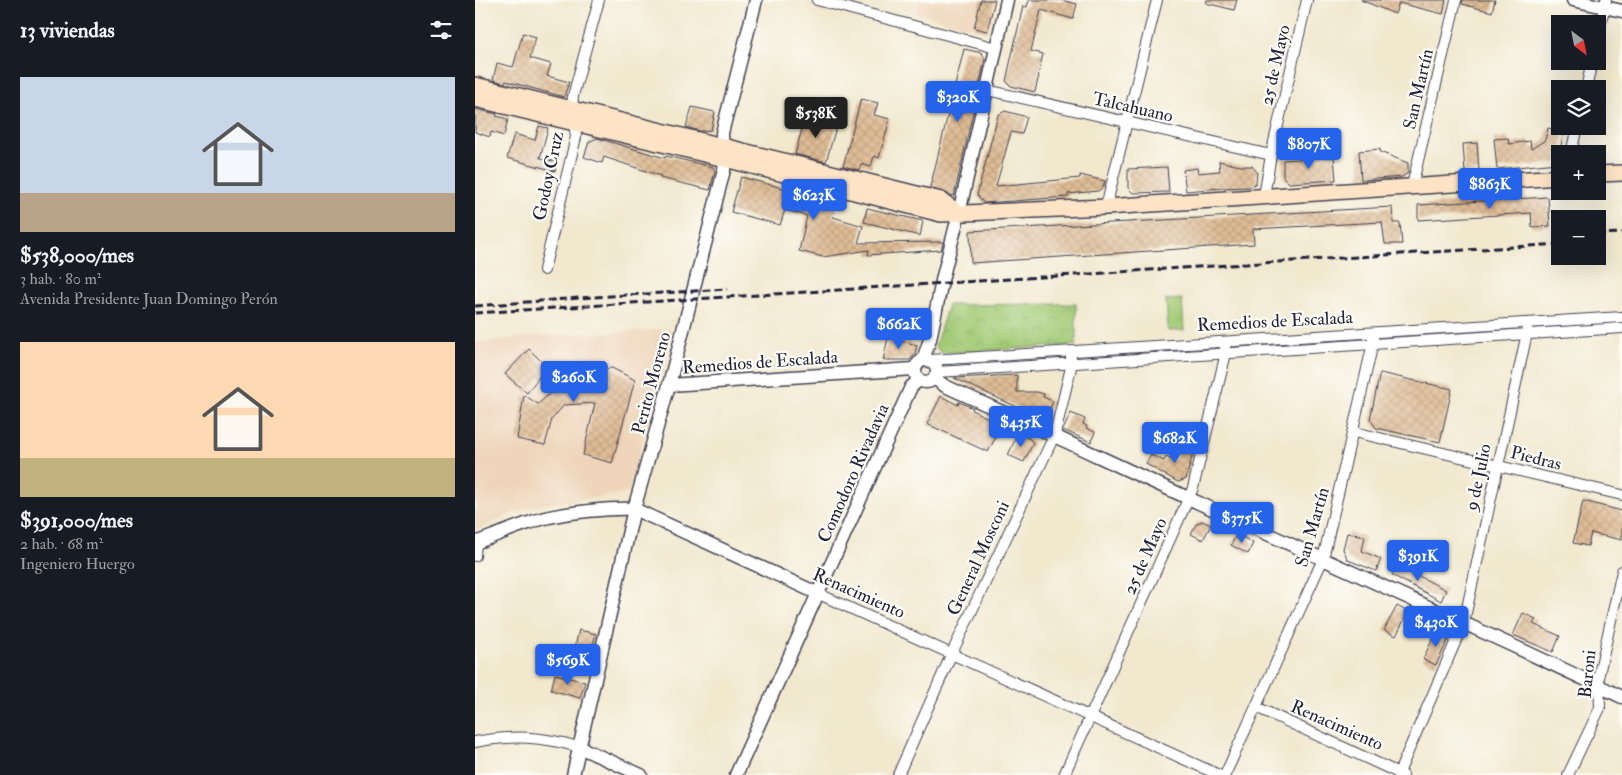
<!DOCTYPE html>
<html lang="es">
<meta charset="utf-8">
<style>
body{margin:0;font-family:"IM FELL Double Pica",serif;background:#20242c;color:#f1f3f6;height:100vh;display:flex;flex-direction:column;font-size:19px;white-space:nowrap}
*{box-sizing:border-box;margin:0}
p{font-size:16px;color:#9ea1a6}
.icon{flex:none;width:28px;height:28px;fill:none;stroke:currentColor;stroke-width:2;stroke-linecap:round;stroke-linejoin:round}
.map{position:relative;flex:1;overflow:hidden}
.side{display:flex;flex-direction:column;background:#171b24;width:475px}
.side>*{flex:none}
.needle{width:32px;rotate:148deg}
.buttons{position:absolute;left:1076px;top:15px;display:grid;gap:10px}
.buttons a{display:grid;place-items:center;width:55px;height:55px;border-radius:0px;background:#171b24;box-shadow:0 5px 20px #0002;font-size:25px}
.price{position:absolute;translate:-50% -42px;padding:0 11px;border-radius:5px;background:#2563eb;color:#fff;font-size:16px;line-height:32px;filter:drop-shadow(0 1px 2px #0008)}
.price::after{content:'';position:absolute;left:50%;top:30px;width:15px;height:11px;margin-left:-8px;background:inherit;clip-path:polygon(0 0,100% 0,50% 100%)}
.price.on{background:#222;color:#fff}
ul{padding:0;list-style:none}
li{display:grid;align-content:center;gap:10px;height:265px;padding:0 20px}
li span{display:grid;place-items:center;height:155px;border-radius:0px;color:#555}
li>.icon{margin-inline-start:auto}
span .icon{width:90px;height:90px;fill:#fffc;stroke-width:1}
li b{font-size:21px}
h2{display:flex;justify-content:space-between;align-items:center;height:60px;padding:0 20px;font-size:21px}
main{display:flex;flex:1;min-height:0}
.map>svg:first-child{display:block}
.built{fill:#efd6bb}
.park{fill:url(#park-crowns);stroke:#627658}
.pitch{fill:#a3cb76;stroke:#627658}
.building{fill:url(#building-cross-hatch)}
.lines{fill:none;stroke-linecap:round;stroke-linejoin:round}
.minor-casing{stroke:#414051;stroke-width:12}
.tertiary-casing{stroke:#414051;stroke-width:15}
.secondary-casing{stroke:#414051;stroke-width:18}
.minor{stroke:#fff;stroke-width:10}
.tertiary{stroke:#fff;stroke-width:12}
.secondary{stroke:#fee4c6;stroke-width:15}
.rail{stroke:#22223b;stroke-width:3;stroke-dasharray:8 4;stroke-linecap:butt}
.labels{text-anchor:middle;stroke-width:4.5;stroke-linejoin:round;paint-order:stroke}
.street-label{font-size:18px;fill:#22223b;stroke:#fdfcf7}
</style>
<main>
<section class="side">
<h2>13 viviendas<svg class="icon" aria-label="filters" viewBox="0 0 24 24"><path d="M4 7h16M4 17h16"/><circle cx="9" cy="7" r="2"/><circle cx="15" cy="17" r="2"/></svg></h2>
<ul>
<li><span style="background:linear-gradient(#c9d6e8 75%,#b9a48a 0)"><svg class="icon" aria-label="home" viewBox="0 0 24 24"><path d="M3 11l9-7 9 7M6 9v11h12V9"/></svg></span><div><b>$538,000/mes</b><p>3 hab. · 80 m²</p><p>Avenida Presidente Juan Domingo Perón</p></div></li>
<li><span style="background:linear-gradient(#ffd9b3 75%,#c2b280 0)"><svg class="icon" aria-label="home" viewBox="0 0 24 24"><path d="M3 11l9-7 9 7M6 9v11h12V9"/></svg></span><div><b>$391,000/mes</b><p>2 hab. · 68 m²</p><p>Ingeniero Huergo</p></div></li>
</ul>
</section>
<div class="map">
<svg width="1147" height="775" viewBox="0 0 1147 775">
<defs>
<pattern id="park-crowns" width="20" height="18" patternUnits="userSpaceOnUse" patternTransform="scale(1.25)"><rect width="20" height="18" fill="#a3cb76"/><path d="M2 6a3 3 0 1 1 6 0M12 15a3 3 0 1 1 6 0" fill="none" stroke="#8cae67"/></pattern>
<pattern id="building-cross-hatch" width="8" height="8" patternUnits="userSpaceOnUse" patternTransform="scale(1.25)"><rect width="8" height="8" fill="#dfbc95"/><path d="M0 0l8 8M0 8l8-8" fill="none" stroke="#bfa181"/></pattern>
</defs>
<rect width="100%" height="100%" fill="#fdfcf7"/>
<filter id="ink" filterUnits="userSpaceOnUse"><feTurbulence type="fractalNoise" baseFrequency=".02" numOctaves="2"/><feDisplacementMap in="SourceGraphic" scale="10" xChannelSelector="R" yChannelSelector="G"/><feConvolveMatrix kernelMatrix="1 2 1 2 8 2 1 2 1" color-interpolation-filters="sRGB"/></filter>
<filter id="wash" filterUnits="userSpaceOnUse"><feTurbulence type="fractalNoise" baseFrequency=".0096" numOctaves="4" result="noise"/><feDisplacementMap in="SourceGraphic" scale="20" xChannelSelector="R" yChannelSelector="G"/><feGaussianBlur stdDeviation="1.12" result="paint"/><feColorMatrix in="noise" values="0 0 0 0 0 0 0 0 0 0 0 0 0 0 0 0 0 1.4 0 .05"/><feComposite in="paint" operator="in"/></filter>
<g filter="url(#wash)">
<rect width="100%" height="100%" fill="#f1e8ce"/>
<g class="built">
<path d="M445,0H522L514,32L442,13Z"/>
<path d="M198,329L154,492L146,494L66,505L38,513L0,530V343L48,337Z"/>
</g>
<path class="park" d="M601,304V345L466,353L460,346L473,305Z"/>
<path class="pitch" d="M707,299L709,330L693,331L691,300Z"/>
<g id="blocks">
<g class="building">
<path d="M506,0H520L512,31L499,28Z"/>
<path d="M554,0H586L602,4L598,19L566,10L556,51L568,54L563,75H564L560,92L536,86L531,81L548,6L552,7Z"/>
<path d="M732,0H762L759,10L731,3Z"/>
<path d="M886,0H971L968,14L924,3L920,14Z"/>
<path d="M988,0H1020L1017,12L987,4Z"/>
<path d="M48,33L61,37L55,58L76,64L72,76L94,82L89,97L31,81L30,83L18,80L22,63L38,67Z"/>
<path d="M489,49L507,53L510,59L479,196L455,188Z"/>
<path d="M386,99L403,103L399,115L415,119L404,158L399,156L396,167L386,164L384,170L368,166Z"/>
<path d="M217,107L240,112L236,130L225,131L211,127Z"/>
<path d="M0,109L22,114L21,116L33,119L29,136L16,132L15,137L0,132Z"/>
<path d="M530,111L552,117L547,134L536,132L521,186L605,178V175L630,181L628,187L623,191L593,194V197L509,203L502,195L523,115Z"/>
<path d="M331,115L362,124L351,162L320,154Z"/>
<path d="M64,126L73,128L65,158L82,162L80,171L32,158L39,134L60,140Z"/>
<path d="M1073,128L1089,132L1082,163L1022,169L1019,139L1033,138L1034,144L1055,141L1056,149L1070,140Z"/>
<path d="M122,138L190,158L191,156L238,167L240,171L235,190L185,178L186,176L129,157L127,163L109,157L114,142Z"/>
<path d="M1002,143L1004,171L990,172L988,144Z"/>
<path d="M905,149V152L933,163V173L927,177L886,180L884,151Z"/>
<path d="M859,157L861,180L814,183L808,177V160Z"/>
<path d="M744,161L765,166H777L782,172L781,183L775,187L746,188L711,191L708,170L722,168L723,173L745,171Z"/>
<path d="M692,167L694,192L658,193L653,188V169Z"/>
<path d="M266,177L361,202L358,217L388,226L383,243L468,242L466,250L393,255L394,250L348,257L324,251L332,216L310,210L305,225L256,212Z"/>
<path d="M1073,197L1075,226L1057,227L1056,213L943,220V205Z"/>
<path d="M917,207L918,223H925L927,244H910L907,222L778,229L779,244L496,263L495,231Z"/>
<path d="M392,208L448,221L445,236L389,222Z"/>
<path d="M413,338L442,345L440,354L435,360H408Z"/>
<path d="M54,349L76,371L89,373L137,368L160,380L137,463L108,455L120,403L89,405L77,419L70,445L42,439L49,395L63,404L79,390L64,377L52,393L30,374Z"/>
<path d="M905,373L977,389L965,442L901,428L895,419Z"/>
<path d="M542,375V392H562L569,394L568,397L578,401L572,416L568,418L562,416L479,378Z"/>
<path d="M466,396L483,405L484,402L498,408L497,410L527,425L513,452L452,424Z"/>
<path d="M596,413L610,419L608,424L612,426L611,428L620,432L616,442L588,430Z"/>
<path d="M543,433L555,439L558,443L549,462L533,455Z"/>
<path d="M709,442L720,446L711,479L703,482L671,464L676,455L689,461L691,457L700,461Z"/>
<path d="M1108,501L1147,511V540L1116,533L1113,546L1098,543Z"/>
<path d="M727,521L736,525L728,540L716,534L721,524Z"/>
<path d="M872,533L890,536L887,551L906,559L901,571L873,560L868,549Z"/>
<path d="M762,534L778,543L773,554L756,545Z"/>
<path d="M924,562L936,568L934,571L971,590L966,601L917,575Z"/>
<path d="M922,606L933,612L921,636L909,630Z"/>
<path d="M1048,613L1061,619L1058,624L1085,636L1078,652L1038,635Z"/>
<path d="M104,630L121,634L116,651L100,647Z"/>
<path d="M962,630L975,636L961,665L948,659Z"/>
<path d="M80,674L110,682L105,698L76,690Z"/>
</g>
</g>
</g>
<g filter="url(#ink)">
<use href="#blocks" fill-opacity="0" stroke="#414051" stroke-width="1"/>
<g class="lines">
<defs>
<g id="minor">
<path d="M342,0L521,48"/>
<path d="M1122,39L1131,0"/>
<path d="M1111,89L1117,61"/>
<path d="M512,90L796,155"/>
<path d="M1096,154L1102,126"/>
<path d="M937,186L981,0"/>
<path d="M789,196L796,155L832,0"/>
<path d="M631,207L682,0"/>
<path d="M69,270L101,137L97,109L98,96L124,0"/>
<path d="M455,360L1147,317"/>
<path d="M462,372L1147,328"/>
<path d="M879,432L1147,495"/>
<path d="M0,556L1,542"/>
<path d="M344,594L744,775"/>
<path d="M781,707L928,775"/>
<path d="M0,742C40,735 65,736 104,747"/>
<path d="M423,775L477,653L580,434L597,363L596,357"/>
<path d="M589,775L718,488L751,353L750,348"/>
<path d="M750,775L848,559L898,343V338"/>
<path d="M923,775L989,622L1052,333V327"/>
<path d="M1093,775L1125,708L1124,674L1147,571"/>
</g>
<g id="tertiary">
<path d="M1098,0L1147,11"/>
<circle cx="451" cy="371" r="11"/>
<path d="M448,360L455,339L468,276L484,213L532,0"/>
<path d="M459,378L470,386C555,424 639,464 724,503C865,567 1007,630 1147,697"/>
<path d="M194,385L439,369"/>
<path d="M0,543C23,535 46,524 70,518C94,512 135,508 159,509L344,594"/>
<path d="M104,747L166,775"/>
<path d="M98,775L159,509L194,385L249,170C251,157 247,146 247,133L281,0"/>
<path d="M261,775L436,387L444,380"/>
</g>
<g id="secondary">
<path d="M0,85L466,200L484,213"/>
<path d="M0,99L250,159L466,214L631,207L1085,177"/>
<path d="M1122,174L1147,173"/>
</g>
</defs>
<use href="#minor" class="minor-casing"/>
<use href="#tertiary" class="tertiary-casing"/>
<use href="#secondary" class="secondary-casing"/>
<use href="#minor" class="minor"/>
<use href="#tertiary" class="tertiary"/>
<use href="#secondary" class="secondary"/>
<g class="rail">
<path d="M1122,234L1147,233"/>
<path d="M0,306L104,298L252,289"/>
<path d="M0,313L1085,244"/>
</g>
</g>
</g>
<g class="labels">
<g class="street-label">
<text transform="translate(800 65) rotate(-77)" y="6">25 de Mayo</text>
<text transform="translate(943 89) rotate(-77)" y="6">San Martín</text>
<text transform="translate(658 107) rotate(13)" y="6">Talcahuano</text>
<text transform="translate(73 176) rotate(-78)" y="6">Godoy Cruz</text>
<text transform="translate(800 321) rotate(-3)" y="6">Remedios de Escalada</text>
<text transform="translate(285 362) rotate(-4)" y="6">Remedios de Escalada</text>
<text transform="translate(176 383) rotate(-75)" y="6">Perito Moreno</text>
<text transform="translate(1061 458) rotate(14)" y="6">Piedras</text>
<text transform="translate(378 473) rotate(-66)" y="6">Comodoro Rivadavia</text>
<text transform="translate(1003 477) rotate(-78)" y="6">9 de Julio</text>
<text transform="translate(837 527) rotate(-74)" y="6">San Martín</text>
<text transform="translate(670 556) rotate(-66)" y="6">25 de Mayo</text>
<text transform="translate(503 558) rotate(-65)" y="6">General Mosconi</text>
<text transform="translate(384 593) rotate(24)" y="6">Renacimiento</text>
<text transform="translate(1112 674) rotate(-84)" y="6">Baroni</text>
<text transform="translate(862 725) rotate(24)" y="6">Renacimiento</text>
</g>
</g>
</svg>
<div class="buttons">
<a><svg class="needle" viewBox="-14 -14 28 28"><path d="M0-13l5 13h-10z" fill="#e53935"/><path d="M0 13l5-13h-10z" fill="#9ea1a6"/></svg></a>
<a><svg class="icon" aria-label="layers" viewBox="0 0 24 24"><path d="M12 4l9 5-9 5-9-5zM3 14l9 5 9-5"/></svg></a>
<a>+</a>
<a>−</a>
</div>
<b class="price" style="left:483px;top:123px">$320K</b>
<b class="price on" style="left:341px;top:139px">$538K</b>
<b class="price" style="left:834px;top:170px">$807K</b>
<b class="price" style="left:1015px;top:210px">$863K</b>
<b class="price" style="left:339px;top:221px">$623K</b>
<b class="price" style="left:424px;top:350px">$662K</b>
<b class="price" style="left:99px;top:403px">$260K</b>
<b class="price" style="left:546px;top:448px">$435K</b>
<b class="price" style="left:700px;top:464px">$682K</b>
<b class="price" style="left:767px;top:544px">$375K</b>
<b class="price" style="left:943px;top:582px">$391K</b>
<b class="price" style="left:961px;top:648px">$430K</b>
<b class="price" style="left:93px;top:686px">$569K</b>
</div>
</main>
